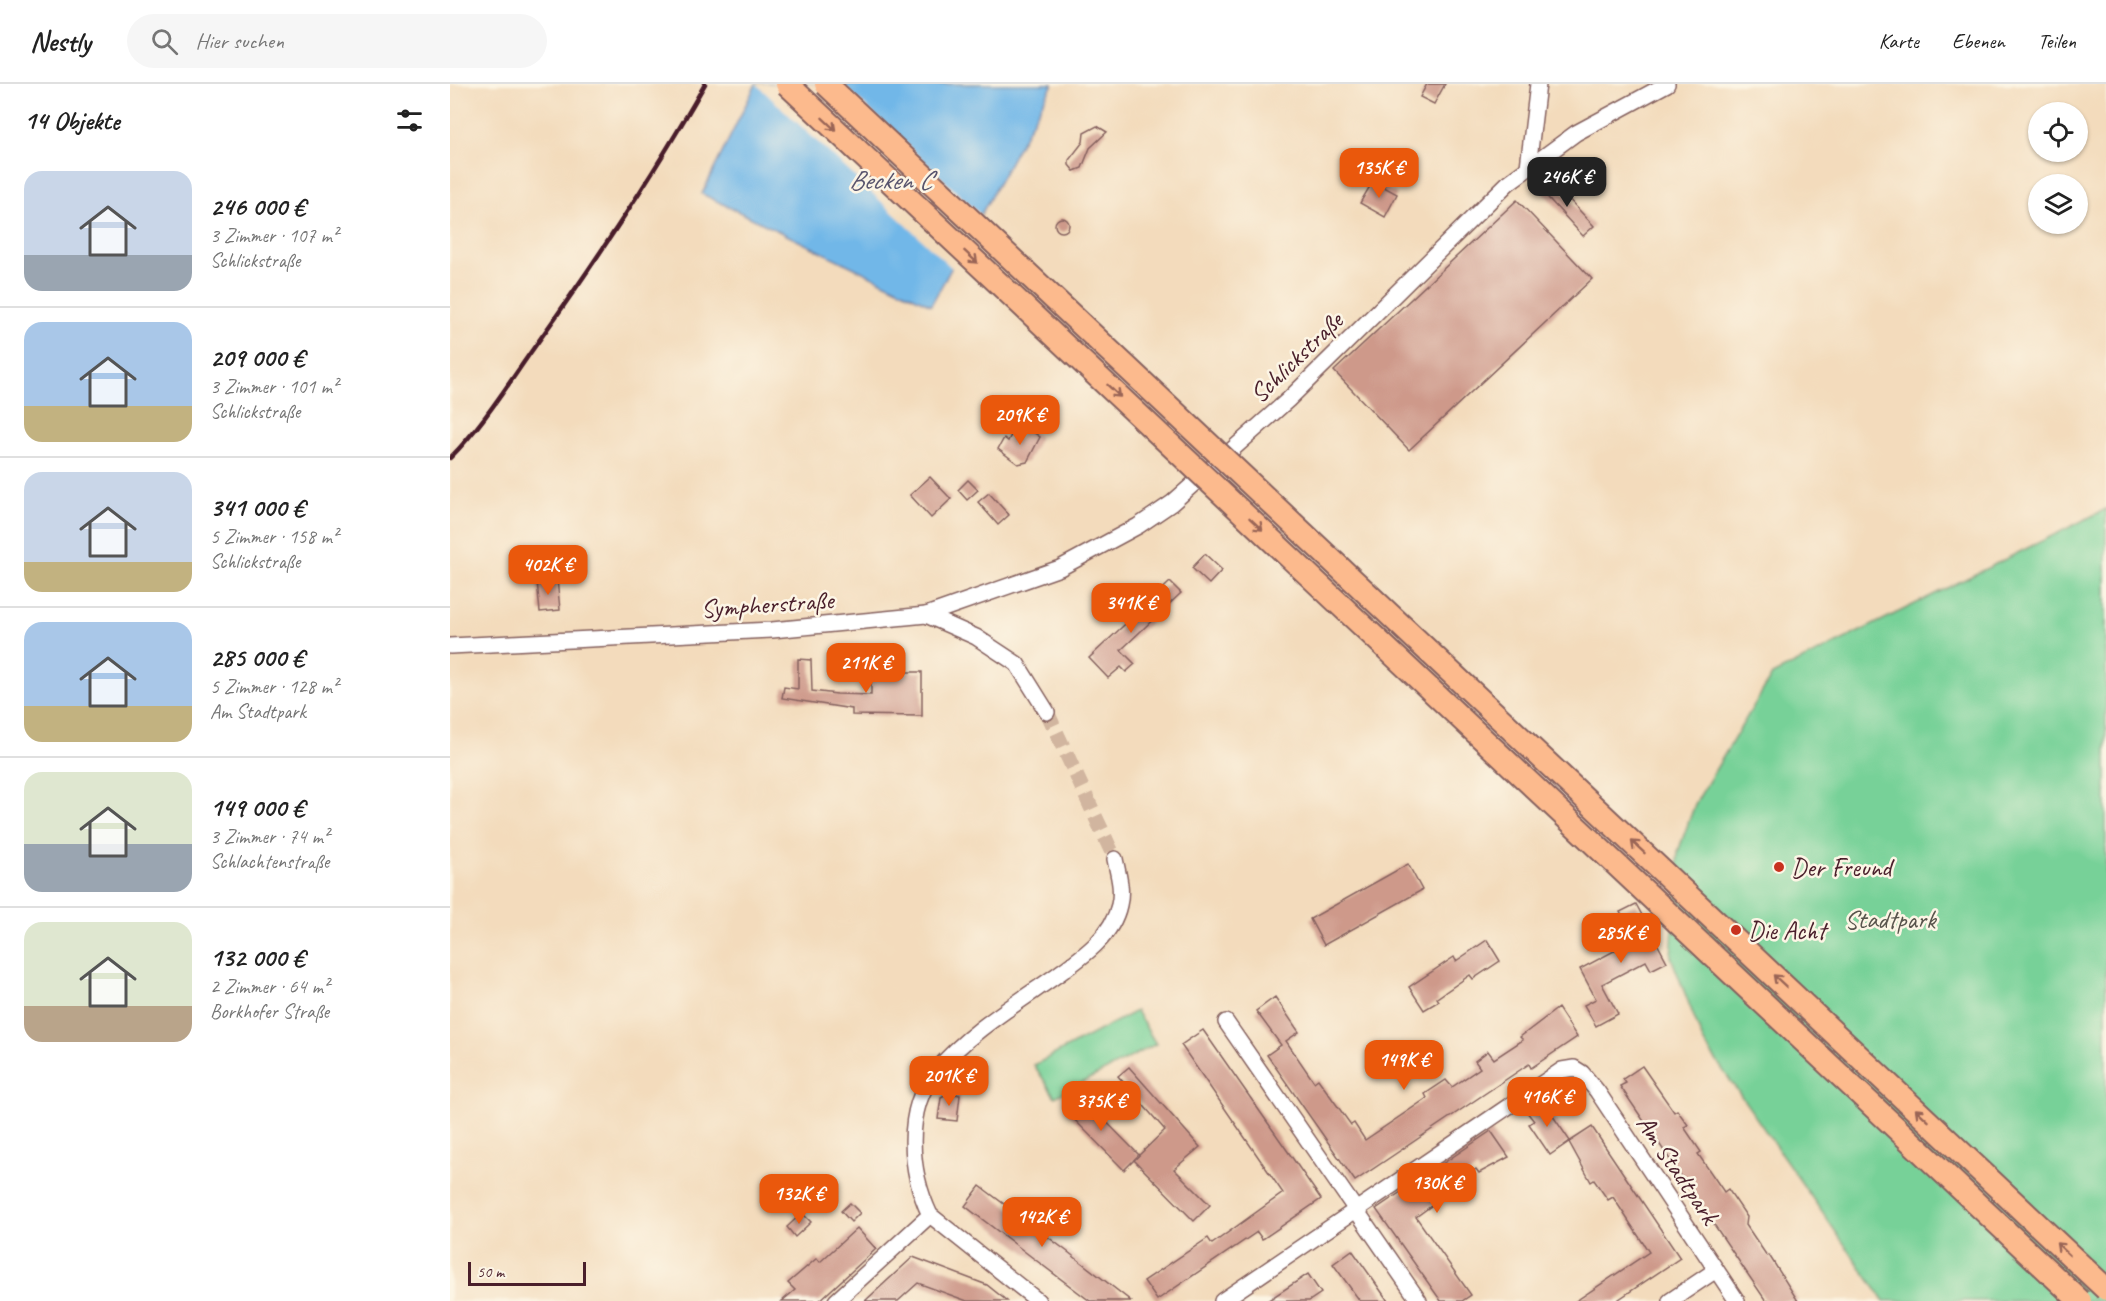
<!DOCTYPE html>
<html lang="de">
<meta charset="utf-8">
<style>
body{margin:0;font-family:Caveat,sans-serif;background:#f6f6f6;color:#222;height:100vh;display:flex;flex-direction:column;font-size:22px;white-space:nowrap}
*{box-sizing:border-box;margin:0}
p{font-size:20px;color:#767676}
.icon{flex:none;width:33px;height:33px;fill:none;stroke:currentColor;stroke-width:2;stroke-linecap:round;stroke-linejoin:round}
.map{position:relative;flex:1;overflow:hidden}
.side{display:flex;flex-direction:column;background:#fff;width:450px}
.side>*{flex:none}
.tools{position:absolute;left:1578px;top:18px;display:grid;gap:12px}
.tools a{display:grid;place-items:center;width:60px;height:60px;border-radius:50%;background:#fff;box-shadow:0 2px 4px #0004;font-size:30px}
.scale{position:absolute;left:18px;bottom:15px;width:118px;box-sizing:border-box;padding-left:6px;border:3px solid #4a1f2b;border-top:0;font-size:16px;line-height:21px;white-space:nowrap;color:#4a1f2b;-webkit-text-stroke:4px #fcf5e5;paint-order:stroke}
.price{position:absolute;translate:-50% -51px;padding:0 14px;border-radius:12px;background:#ea580c;color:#fff;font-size:20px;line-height:39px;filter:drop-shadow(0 2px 3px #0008)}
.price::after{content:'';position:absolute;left:50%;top:36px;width:18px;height:14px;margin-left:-9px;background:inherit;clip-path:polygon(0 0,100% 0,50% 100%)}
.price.selected{background:#222;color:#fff}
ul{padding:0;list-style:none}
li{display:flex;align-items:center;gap:18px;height:150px;padding:0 24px}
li+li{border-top:2px solid #e0e0e0}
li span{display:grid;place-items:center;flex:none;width:168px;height:120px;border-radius:18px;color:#555}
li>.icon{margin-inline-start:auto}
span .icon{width:72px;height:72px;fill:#fffc;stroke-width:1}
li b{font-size:26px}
h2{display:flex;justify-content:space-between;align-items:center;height:72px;padding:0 24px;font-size:26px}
header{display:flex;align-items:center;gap:36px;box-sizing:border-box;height:84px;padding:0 30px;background:#fff;border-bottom:2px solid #e0e0e0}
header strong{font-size:28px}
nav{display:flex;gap:33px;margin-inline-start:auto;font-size:21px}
.search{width:420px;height:54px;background:#f6f6f6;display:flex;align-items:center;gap:15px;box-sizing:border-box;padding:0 21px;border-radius:33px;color:#767676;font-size:22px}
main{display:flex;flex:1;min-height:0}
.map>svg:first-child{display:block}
.green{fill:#77d198;stroke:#607862;stroke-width:1.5}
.water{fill:#71b7e8;stroke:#5e6b8a;stroke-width:1.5}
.pier{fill:#f3dbbc}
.building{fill:#ce998a}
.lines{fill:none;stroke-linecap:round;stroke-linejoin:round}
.minor-tunnel{stroke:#d1b59f;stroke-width:15;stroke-dasharray:15 8;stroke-linecap:butt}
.minor-casing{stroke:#85615e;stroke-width:18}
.minor{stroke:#fff;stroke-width:15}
.rail{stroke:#4a1f2b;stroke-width:4.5}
.highway-bridge-casing{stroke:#85615e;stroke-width:26;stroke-linecap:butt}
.highway-bridge{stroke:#fcba8d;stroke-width:22}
.oneway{stroke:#9a6557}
.poi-dot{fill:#c8321e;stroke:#fcf5e5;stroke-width:2}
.labels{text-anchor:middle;stroke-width:5;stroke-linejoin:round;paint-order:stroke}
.street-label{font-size:26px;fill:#4a1f2b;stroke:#fcf5e5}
.poi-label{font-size:26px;fill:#4a1f2b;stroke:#fcf5e5;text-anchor:start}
.park-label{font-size:26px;fill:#58544c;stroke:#fcf5e5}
.water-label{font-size:27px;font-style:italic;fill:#58546d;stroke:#fcf5e5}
</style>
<header>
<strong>Nestly</strong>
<div class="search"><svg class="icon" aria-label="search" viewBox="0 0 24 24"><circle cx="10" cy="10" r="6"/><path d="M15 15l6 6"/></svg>Hier suchen</div>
<nav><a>Karte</a><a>Ebenen</a><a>Teilen</a></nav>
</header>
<main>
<section class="side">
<h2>14 Objekte<svg class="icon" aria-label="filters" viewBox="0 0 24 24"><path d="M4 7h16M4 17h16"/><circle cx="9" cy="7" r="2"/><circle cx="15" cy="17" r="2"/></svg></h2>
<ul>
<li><span style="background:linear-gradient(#c9d6e8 70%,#9aa5b1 0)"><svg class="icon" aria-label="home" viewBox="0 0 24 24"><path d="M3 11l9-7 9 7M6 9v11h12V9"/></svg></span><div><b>246 000 €</b><p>3 Zimmer · 107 m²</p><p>Schlickstraße</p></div></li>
<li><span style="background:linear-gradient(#a9c7e8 70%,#c2b280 0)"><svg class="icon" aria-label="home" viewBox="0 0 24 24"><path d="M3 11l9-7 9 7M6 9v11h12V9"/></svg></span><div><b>209 000 €</b><p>3 Zimmer · 101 m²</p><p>Schlickstraße</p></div></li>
<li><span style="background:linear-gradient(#c9d6e8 75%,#c2b280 0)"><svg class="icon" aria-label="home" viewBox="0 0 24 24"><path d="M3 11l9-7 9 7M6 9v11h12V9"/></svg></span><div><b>341 000 €</b><p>5 Zimmer · 158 m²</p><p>Schlickstraße</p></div></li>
<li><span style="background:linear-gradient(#a9c7e8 70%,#c2b280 0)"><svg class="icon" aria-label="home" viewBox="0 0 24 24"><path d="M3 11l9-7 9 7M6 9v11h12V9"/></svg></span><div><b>285 000 €</b><p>5 Zimmer · 128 m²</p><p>Am Stadtpark</p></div></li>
<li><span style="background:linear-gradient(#dfe7d0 60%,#9aa5b1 0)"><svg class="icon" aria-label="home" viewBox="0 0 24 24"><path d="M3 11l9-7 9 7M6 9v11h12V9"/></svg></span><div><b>149 000 €</b><p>3 Zimmer · 74 m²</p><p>Schlachtenstraße</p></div></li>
<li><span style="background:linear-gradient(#dfe7d0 70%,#b9a48a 0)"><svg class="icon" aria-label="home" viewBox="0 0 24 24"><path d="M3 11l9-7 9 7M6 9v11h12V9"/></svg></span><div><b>132 000 €</b><p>2 Zimmer · 64 m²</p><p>Borkhofer Straße</p></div></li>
</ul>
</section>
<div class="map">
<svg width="1656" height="1217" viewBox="0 0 1656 1217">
<rect width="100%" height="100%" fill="#fcf5e5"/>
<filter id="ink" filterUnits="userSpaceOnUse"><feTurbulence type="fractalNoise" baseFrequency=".0167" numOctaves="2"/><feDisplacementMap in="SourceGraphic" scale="12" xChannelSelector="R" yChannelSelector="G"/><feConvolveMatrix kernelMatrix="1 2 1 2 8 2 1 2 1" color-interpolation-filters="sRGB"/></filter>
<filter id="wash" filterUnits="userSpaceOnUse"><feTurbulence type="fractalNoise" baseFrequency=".008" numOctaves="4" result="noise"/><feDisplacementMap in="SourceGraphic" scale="24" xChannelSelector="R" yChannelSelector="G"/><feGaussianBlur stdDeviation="1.35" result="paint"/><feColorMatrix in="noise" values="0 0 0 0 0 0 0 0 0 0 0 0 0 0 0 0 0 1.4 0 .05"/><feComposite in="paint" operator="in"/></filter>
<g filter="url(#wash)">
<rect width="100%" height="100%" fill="#f3dbbc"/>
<g class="green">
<path d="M1656,425V1217H1434L1254,959L1221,873L1228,768L1245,720L1322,591Z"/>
<path d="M686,927L706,960L605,1013L584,981Z"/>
</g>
<path class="water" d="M306,0H603L481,221L252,110Z"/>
<path class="pier" d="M306,0H392L533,133L504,186Z"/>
<g id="blocks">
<g class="building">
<path d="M977,0H995L984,20L970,13Z"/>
<path d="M647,42L657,48L640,64L632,84L624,87L619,81V76L633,58L634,49Z"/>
<path d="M1100,95L1144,142L1133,152L1090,105Z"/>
<path d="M923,97L947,110L935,133L910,119Z"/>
<path d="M1067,116L1142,195L959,366L884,287Z"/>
<circle cx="612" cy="141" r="7"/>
<path d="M576,343L590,353L577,378L568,380L548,365L554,354L558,357L561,351L568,355Z"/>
<path d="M480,393L501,415L481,434L460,411Z"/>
<path d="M518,396L528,406L517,416L508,406Z"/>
<path d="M539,409L559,431L548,441L528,418Z"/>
<path d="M755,470L772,486L759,500L742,484Z"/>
<path d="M107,495L110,526L90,528L87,497Z"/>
<path d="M720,498L731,509L671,566L685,580L676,588L671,583L658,594L639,574Z"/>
<path d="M348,575L361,576L362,607L387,610L421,611V588H472V632L402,631V625L332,614L334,603L348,605Z"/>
<path d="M958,780L972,806L874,861L860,835Z"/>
<path d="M1186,820L1217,878L1201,886L1196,877L1152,900L1168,930L1146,942L1134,921L1146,915L1130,885L1185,856L1170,828Z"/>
<path d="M1037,856L1050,877L1023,895L1020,891L987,914L989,917L974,926L959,903L1004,873L1006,877Z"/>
<path d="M825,913L849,948L836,957L864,998L868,995L901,1041L904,1039L915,1056L977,1014L975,1010L996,996L1002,1003L1030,984L1025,977L1038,967L1044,975L1073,956L1070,953L1108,924L1127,953L1081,984L1079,980L905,1097L817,971L831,961L806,927Z"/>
<path d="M753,946L871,1115L814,1154L812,1155L807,1148L707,1216L694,1197L758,1154L762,1160L833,1109L731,961Z"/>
<path d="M1192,982L1224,1028L1227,1026L1238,1041L1234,1043L1251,1068L1248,1070L1274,1108L1278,1105L1297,1133L1296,1141L1317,1172L1319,1171L1348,1217H1316L1170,1002L1176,999L1173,995Z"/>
<path d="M679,983L750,1063L724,1085L760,1121L744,1137L684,1076L715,1046L668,992Z"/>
<path d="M500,1009L510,1011L507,1037L488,1035L491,1014Z"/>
<path d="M629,1010L689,1071L674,1086L614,1025Z"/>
<path d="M1092,1016L1120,1057L1100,1071L1079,1040L1084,1037L1076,1027Z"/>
<path d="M1142,1043L1230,1174L1166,1217H1126L1199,1168L1163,1113L1158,1116L1144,1096L1141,1098L1119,1058Z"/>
<path d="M1041,1047L1059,1073L1029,1089L1026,1085L994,1107L996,1111L966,1133L1021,1211L1012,1217H991L926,1125Z"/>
<path d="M530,1102L618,1168L681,1217H640L583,1174L515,1122Z"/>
<path d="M400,1119L410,1129L401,1138L391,1127Z"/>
<path d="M352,1129L361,1138L345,1153L337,1143Z"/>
<path d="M407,1144L426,1165L369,1217H332L345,1206L338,1199L367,1174L370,1178Z"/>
<path d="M902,1166L924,1197L938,1217H910L883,1180Z"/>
<path d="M463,1173L537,1201L557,1217H517L468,1199L448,1217H415Z"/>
<path d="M858,1190L871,1209L859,1217H817Z"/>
</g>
</g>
</g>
<g filter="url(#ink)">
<use href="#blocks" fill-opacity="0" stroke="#85615e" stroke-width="1.5"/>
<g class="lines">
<path class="minor-tunnel" d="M597,628L665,775"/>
<defs>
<g id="minor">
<path d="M1078,83L1088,0"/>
<path d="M476,531L610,484L688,442L722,419L838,316L1058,99L1126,49L1217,0"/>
<path d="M0,562L322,546L476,531L526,553L567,580L597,628"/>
<path d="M776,938L969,1217"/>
<path d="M386,1217L480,1131"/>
<path d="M588,1217L480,1131C460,1089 453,1026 486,987C519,948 566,920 607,891C632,873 662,853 669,821C673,805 668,790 665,775"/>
<path d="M772,1217L1112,986L1124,984L1132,989L1147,1007L1287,1217"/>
<path d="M1220,1217L1266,1186"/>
</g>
</defs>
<use href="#minor" class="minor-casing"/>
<use href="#minor" class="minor"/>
<path class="rail" d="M0,374C34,340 60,297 88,258C148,174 204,90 255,0"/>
<defs>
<g id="highway-bridge">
<path d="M337,0L1630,1217"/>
<path d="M376,0L1656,1205"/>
</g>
</defs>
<use href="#highway-bridge" class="highway-bridge-casing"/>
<use href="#highway-bridge" class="highway-bridge"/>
</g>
<defs><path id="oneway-shaft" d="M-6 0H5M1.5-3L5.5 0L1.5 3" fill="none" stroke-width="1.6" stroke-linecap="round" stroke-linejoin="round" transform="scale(1.5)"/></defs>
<g class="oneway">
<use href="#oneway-shaft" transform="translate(379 40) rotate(43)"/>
<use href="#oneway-shaft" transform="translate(521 173) rotate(43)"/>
<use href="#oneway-shaft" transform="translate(664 307) rotate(43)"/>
<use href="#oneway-shaft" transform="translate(806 440) rotate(43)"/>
<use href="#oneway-shaft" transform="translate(1188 763) rotate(-137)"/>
<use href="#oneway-shaft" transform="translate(1330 897) rotate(-137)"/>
<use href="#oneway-shaft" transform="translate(1472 1031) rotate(-137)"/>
<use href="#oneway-shaft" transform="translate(1613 1165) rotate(-137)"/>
</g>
</g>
<g class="poi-dot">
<circle cx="1329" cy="783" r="6"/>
<circle cx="1286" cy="846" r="6"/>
</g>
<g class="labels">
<g class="street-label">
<text transform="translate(846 273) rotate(-44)" y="9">Schlickstraße</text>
<text transform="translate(317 520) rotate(-4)" y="9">Sympherstraße</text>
<text transform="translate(1228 1085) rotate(56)" y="9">Am Stadtpark</text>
</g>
<g class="poi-label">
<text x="1341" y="792">Der Freund</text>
<text x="1298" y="855">Die Acht</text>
</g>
<g class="park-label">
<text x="1440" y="844">Stadtpark</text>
</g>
<g class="water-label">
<text x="440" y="105">Becken C</text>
</g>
</g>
</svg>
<div class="tools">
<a><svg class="icon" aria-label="locate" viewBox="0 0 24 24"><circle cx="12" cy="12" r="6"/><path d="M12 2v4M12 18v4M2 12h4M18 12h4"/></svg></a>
<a><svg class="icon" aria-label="layers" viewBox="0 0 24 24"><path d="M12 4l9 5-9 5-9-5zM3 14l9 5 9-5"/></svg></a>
</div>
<div class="scale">50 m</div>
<b class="price" style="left:929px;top:115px">135K €</b>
<b class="price selected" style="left:1117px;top:124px">246K €</b>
<b class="price" style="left:570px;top:362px">209K €</b>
<b class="price" style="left:98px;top:512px">402K €</b>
<b class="price" style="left:681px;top:550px">341K €</b>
<b class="price" style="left:416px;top:610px">211K €</b>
<b class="price" style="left:1171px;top:880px">285K €</b>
<b class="price" style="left:954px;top:1007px">149K €</b>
<b class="price" style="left:499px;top:1023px">201K €</b>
<b class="price" style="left:1097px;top:1044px">416K €</b>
<b class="price" style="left:651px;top:1048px">375K €</b>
<b class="price" style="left:987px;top:1130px">130K €</b>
<b class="price" style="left:349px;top:1141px">132K €</b>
<b class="price" style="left:592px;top:1164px">142K €</b>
</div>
</main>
